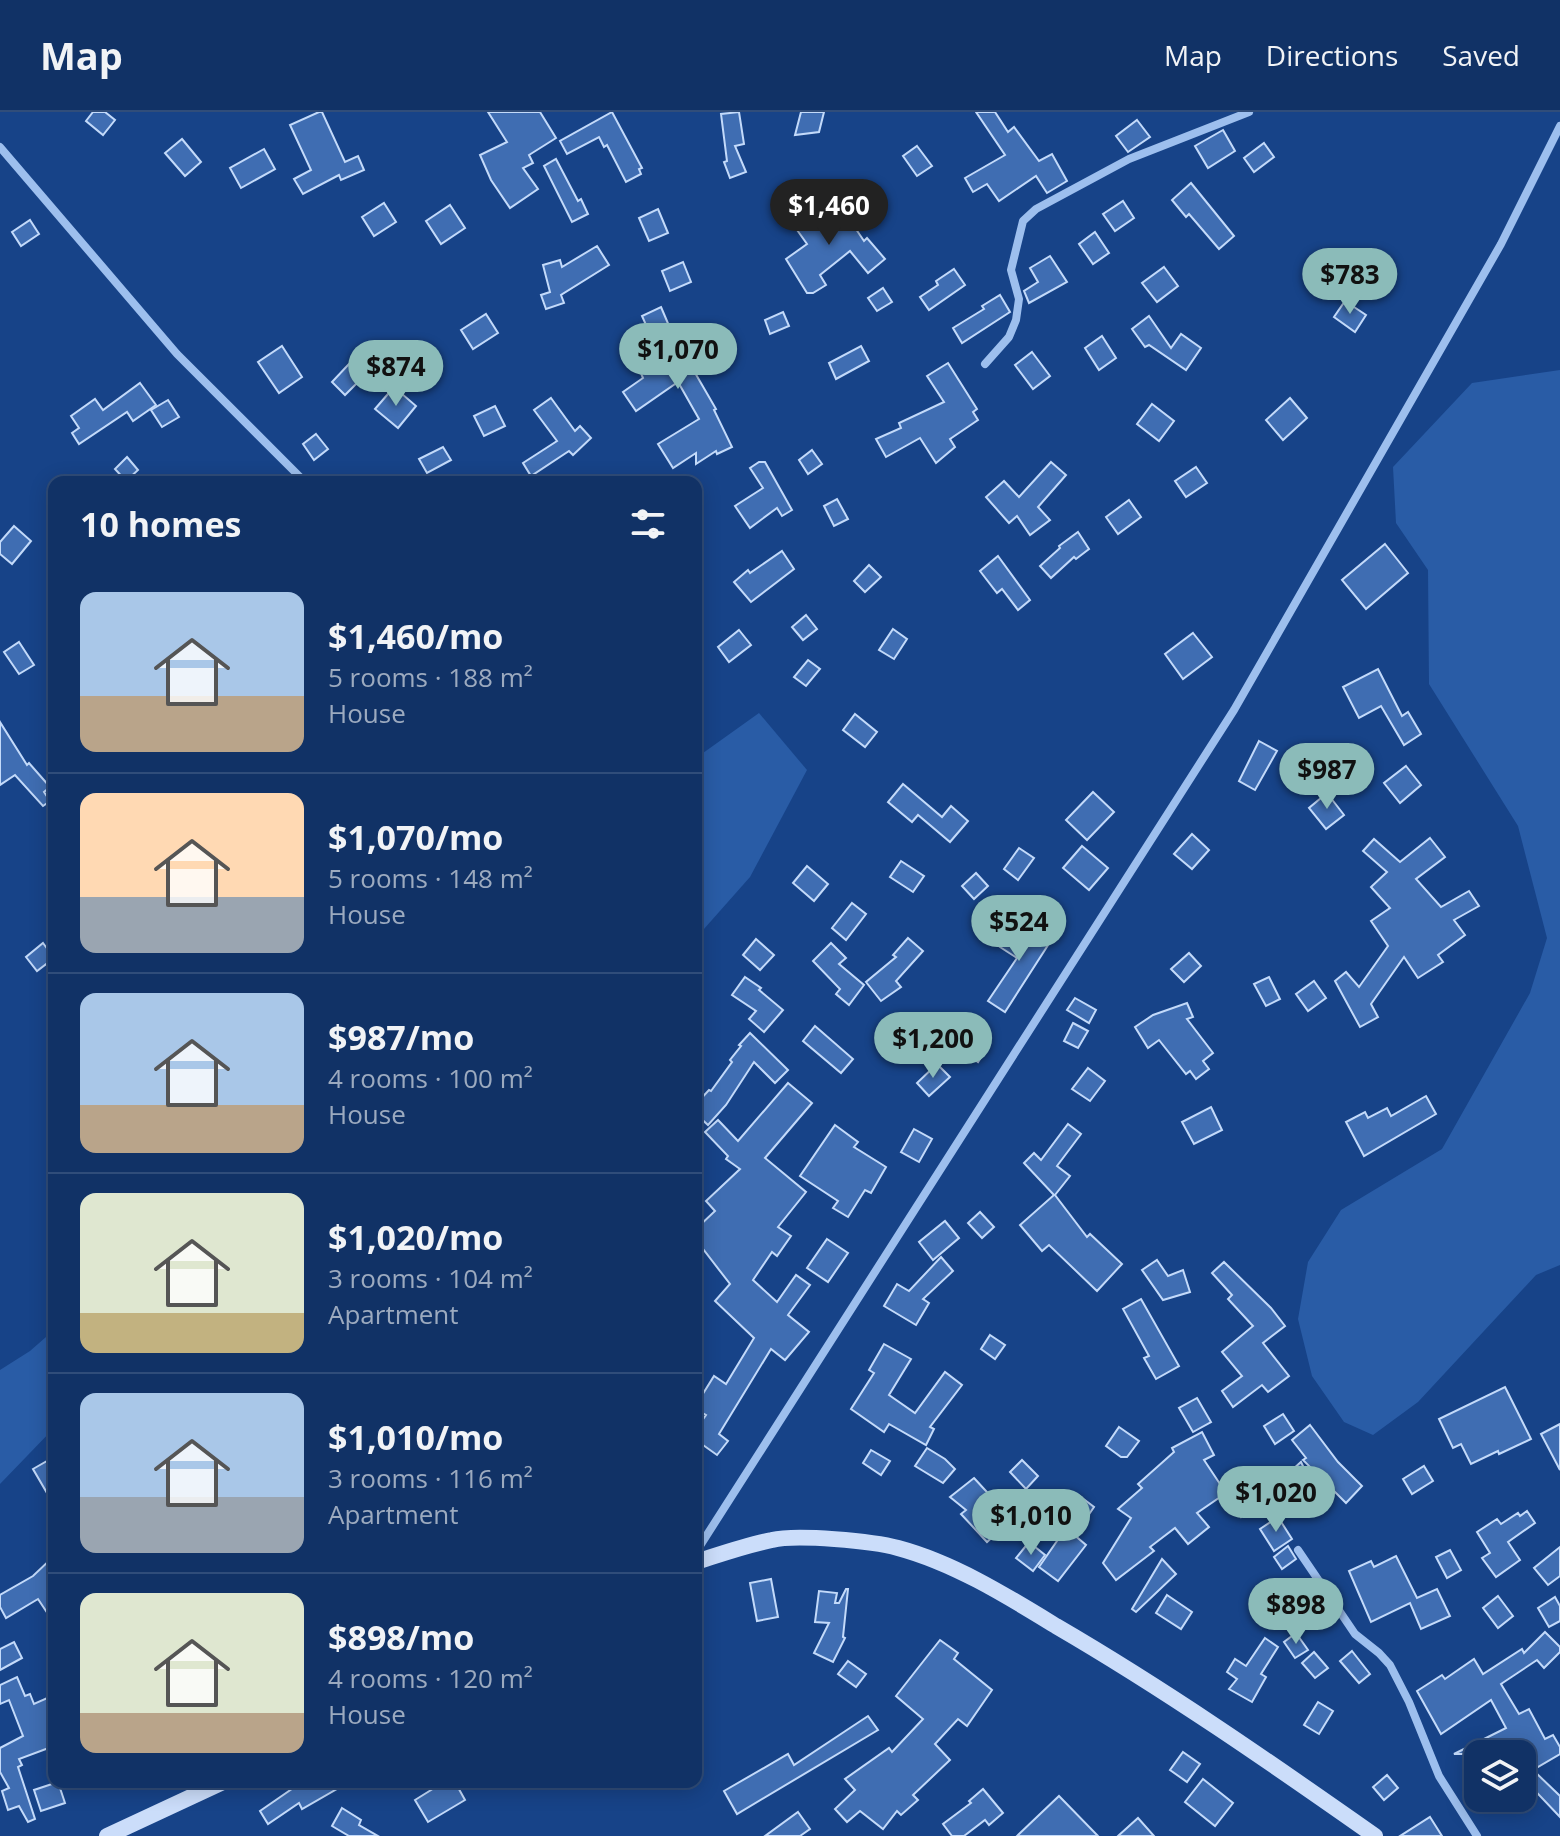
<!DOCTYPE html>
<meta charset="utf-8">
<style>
body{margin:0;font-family:"Open Sans",sans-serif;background:#1a3a6c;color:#f1f3f6;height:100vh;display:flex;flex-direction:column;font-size:30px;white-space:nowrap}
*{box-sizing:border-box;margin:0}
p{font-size:26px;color:#9caabf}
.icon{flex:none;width:44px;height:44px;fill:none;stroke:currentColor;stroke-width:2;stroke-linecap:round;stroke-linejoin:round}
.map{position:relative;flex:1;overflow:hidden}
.side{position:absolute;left:48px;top:364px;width:654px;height:1312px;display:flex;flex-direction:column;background:#113266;border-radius:16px;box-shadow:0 4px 20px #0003,0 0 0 2px #304d7a}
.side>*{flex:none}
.buttons{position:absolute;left:1464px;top:1628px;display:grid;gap:16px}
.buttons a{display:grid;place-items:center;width:72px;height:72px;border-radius:16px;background:#113266;box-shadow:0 4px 20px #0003,0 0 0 2px #304d7a;font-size:40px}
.price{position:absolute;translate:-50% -68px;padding:0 18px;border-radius:28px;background:#8bbbb9;color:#111;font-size:26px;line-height:52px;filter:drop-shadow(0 2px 4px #0008)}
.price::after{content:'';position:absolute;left:50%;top:48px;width:24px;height:18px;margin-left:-12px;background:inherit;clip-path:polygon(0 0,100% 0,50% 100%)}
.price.on{background:#222;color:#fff}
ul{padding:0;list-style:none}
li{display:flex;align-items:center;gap:24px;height:200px;padding:0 32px}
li+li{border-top:2px solid #304d7a}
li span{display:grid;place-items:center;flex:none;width:224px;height:160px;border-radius:16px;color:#555}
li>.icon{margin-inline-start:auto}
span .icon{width:96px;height:96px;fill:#fffc;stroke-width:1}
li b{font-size:34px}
h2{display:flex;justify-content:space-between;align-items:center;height:96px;padding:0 32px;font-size:34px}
header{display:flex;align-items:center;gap:48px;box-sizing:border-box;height:112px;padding:0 40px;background:#113266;border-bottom:2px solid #304d7a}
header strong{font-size:38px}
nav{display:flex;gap:44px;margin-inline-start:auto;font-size:28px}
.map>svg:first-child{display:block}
.green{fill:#295ca6}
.building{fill:#3f6db2;stroke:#c3dafa;stroke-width:2}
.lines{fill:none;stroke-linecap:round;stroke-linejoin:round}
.street{stroke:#9dbfee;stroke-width:8}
.secondary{stroke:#cbddfa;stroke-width:16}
</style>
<header>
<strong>Map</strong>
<nav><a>Map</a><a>Directions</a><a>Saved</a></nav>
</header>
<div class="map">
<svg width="1560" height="1724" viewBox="0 0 1560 1724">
<rect width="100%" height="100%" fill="#174388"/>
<g class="green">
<path d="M1560,258V1153L1536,1163L1418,1290L1373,1323L1344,1310L1312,1264L1298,1207L1308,1150L1341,1098L1442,1037L1530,881L1547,826L1518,714L1429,572L1428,458L1396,411L1393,355L1472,271Z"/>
<path d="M759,601L807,658L750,765L696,826V646Z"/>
<path d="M54,1218V1316L0,1372V1258L30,1239Z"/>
</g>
<g class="building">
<path d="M93,0H105L115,8L103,23L86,9Z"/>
<path d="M319,0H322L345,50L358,44L364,58L341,68L339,63L303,82L294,67L311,58L290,13Z"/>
<path d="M488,0H540L556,26L529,43L533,51L523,56L538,77L510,96L491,68L480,43L507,30Z"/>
<path d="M612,0L642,56L639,57L641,62L626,70L607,33L604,35L599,25L567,42L560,29Z"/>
<path d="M739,0L744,32L735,34L746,60L730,66L724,50L727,49L721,2Z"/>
<path d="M801,0H824L819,20L795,23Z"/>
<path d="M976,0H995L1008,20L1014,15L1039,49L1052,42L1067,69L1047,81L1036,64L999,89L987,72L973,80L965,66L1005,43Z"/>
<path d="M1137,8L1150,25L1128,40L1116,24Z"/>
<path d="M1223,18L1235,39L1208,56L1195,34Z"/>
<path d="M182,27L201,50L185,64L165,41Z"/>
<path d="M1264,31L1274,45L1254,60L1244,46Z"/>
<path d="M917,34L932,54L917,64L903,44Z"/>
<path d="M264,37L275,57L241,76L230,56Z"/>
<path d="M556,47L578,89L581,87L588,102L572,110L544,54Z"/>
<path d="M1191,71L1234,124L1219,137L1189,102L1186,105L1172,88Z"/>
<path d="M1123,89L1134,106L1115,119L1103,102Z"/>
<path d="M384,91L396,110L374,124L362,105Z"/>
<path d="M839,92L864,129L867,126L885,147L868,161L850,139L820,163L826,173L813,181H807L786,147L807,132L790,108L805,98L813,110Z"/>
<path d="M450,93L465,116L441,132L426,109Z"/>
<path d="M658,97L668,121L649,129L639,106Z"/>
<path d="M30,108L39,122L21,134L12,120Z"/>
<path d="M1095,120L1109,141L1093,152L1079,132Z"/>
<path d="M597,134L609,153L561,183L564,191L546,197L541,183L550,180L543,153L560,148L562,155Z"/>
<path d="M1050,144L1067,170L1029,191L1024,179L1038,170L1030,156Z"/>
<path d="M683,150L691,170L670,179L662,159Z"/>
<path d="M1164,155L1178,174L1157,190L1142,171Z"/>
<path d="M954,157L965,173L929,198L920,185L938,173L936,169Z"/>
<path d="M883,176L892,190L877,199L868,186Z"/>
<path d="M1000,183L1010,200L962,231L953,216L984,197L982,194Z"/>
<path d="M1345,189L1366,203L1355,220L1334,205Z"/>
<path d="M661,195L678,235L694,225L709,250L694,259L716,297L714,298L732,335L717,342L716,339L696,352V341L673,356L658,332L699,307L678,270L636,299L623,280L643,266L633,242L655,233L642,204Z"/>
<path d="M783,200L789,214L770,222L765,208Z"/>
<path d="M486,202L498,221L473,237L461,218Z"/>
<path d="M1149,204L1171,236L1181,222L1201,236L1186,258L1149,233L1145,235L1132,217Z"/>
<path d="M1102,224L1116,246L1099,258L1085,236Z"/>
<path d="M282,234L302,265L279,281L258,250Z"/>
<path d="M861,234L869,249L836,267L829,251Z"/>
<path d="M1032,240L1050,264L1033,277L1015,253Z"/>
<path d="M948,251L977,297L973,300L978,308L950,327L955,335L936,351L920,326L886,345L876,327L901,316L899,311L944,290L927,264Z"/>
<path d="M349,252L363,265L345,283L332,270Z"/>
<path d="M140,271L156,293L133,309L127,300L79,332L72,321L79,316L71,304L95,287L103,298Z"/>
<path d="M394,275L416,294L398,316L375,297Z"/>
<path d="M551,286L575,319L580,314L591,326L573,343L569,339L531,364L523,351L557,329L534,298Z"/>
<path d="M1290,286L1307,306L1283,328L1266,308Z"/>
<path d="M168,288L179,305L162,315L151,298Z"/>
<path d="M1152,292L1174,309L1159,329L1137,312Z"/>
<path d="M495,294L505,314L484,324L474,304Z"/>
<path d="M316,322L328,337L314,348L303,332Z"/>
<path d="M443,335L451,348L427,361L419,347Z"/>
<path d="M812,338L822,352L808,362L799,348Z"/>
<path d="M127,345L138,358L126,369L115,357Z"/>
<path d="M759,350H765L792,398L782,404L777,396L750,416L735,394L763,376L750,356Z"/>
<path d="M1051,350L1066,363L1038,395L1050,408L1030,423L1017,404L1009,411L986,385L1004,369L1019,385Z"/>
<path d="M1196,355L1207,371L1186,385L1175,369Z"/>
<path d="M837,387L848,407L834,414L824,394Z"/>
<path d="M1129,388L1141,405L1118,422L1106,405Z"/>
<path d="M14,414L31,429L12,452L0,442V430Z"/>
<path d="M1078,420L1089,437L1076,447L1074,445L1051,466L1040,454L1060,436L1059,434Z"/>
<path d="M1385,432L1408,461L1366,497L1342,468Z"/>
<path d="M782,439L794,457L751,490L734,470L748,458L750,461Z"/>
<path d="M998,444L1030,488L1018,498L1002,477L997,481L980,459Z"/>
<path d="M869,453L881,465L865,480L854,469Z"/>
<path d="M806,503L817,517L803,528L792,515Z"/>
<path d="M893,517L907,527L894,547L879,538Z"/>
<path d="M739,518L751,533L729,550L718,535Z"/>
<path d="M1193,521L1212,545L1183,567L1165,542Z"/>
<path d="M19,530L34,553L19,562L4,540Z"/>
<path d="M808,548L820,557L806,574L794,565Z"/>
<path d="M1378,557L1402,604L1408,600L1421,622L1404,633L1381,594L1359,606L1343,575Z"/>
<path d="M855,602L877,620L865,635L843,618Z"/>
<path d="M0,610L27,653L29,651L50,675L44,680L50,689L43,694L15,663L0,673Z"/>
<path d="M1259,629L1277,639L1255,678L1239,669Z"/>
<path d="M1406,654L1421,673L1400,691L1384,671Z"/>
<path d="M903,672L942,705L951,694L968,709L950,730L918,703L912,710L888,690Z"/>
<path d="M1093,680L1114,700L1087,728L1066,708Z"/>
<path d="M1327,681L1344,703L1326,717L1309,696Z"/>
<path d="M1192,722L1209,738L1192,757L1174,742Z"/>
<path d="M1430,726L1445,745L1416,767L1441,795L1469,779L1479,794L1454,808L1465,823L1438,843L1443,850L1418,866L1404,845L1371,892L1378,905L1360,915L1335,869L1346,860L1359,875L1388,834L1371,809L1390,796L1371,775L1387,760L1363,739L1374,727L1400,750Z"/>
<path d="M1082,734L1108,756L1089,778L1063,756Z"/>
<path d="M1019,736L1034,746L1018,768L1004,757Z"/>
<path d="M901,749L924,764L913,780L890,765Z"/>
<path d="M807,754L828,772L814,789L793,771Z"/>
<path d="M976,761L988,774L974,787L962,774Z"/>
<path d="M852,791L866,802L846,828L832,816Z"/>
<path d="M1017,808L1050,830L1005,900L988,889L1017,846L1000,835Z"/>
<path d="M908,826L923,839L896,869L901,875L881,889L866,870L896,845L893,843Z"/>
<path d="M756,827L774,843L760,858L743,843Z"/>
<path d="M43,831L54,846L37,859L26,845Z"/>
<path d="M831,831L846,846L839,852L864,873L849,893L836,882L840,877L813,849Z"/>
<path d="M1189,841L1201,854L1184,870L1171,857Z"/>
<path d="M745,865L761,876L759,878L783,898L764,920L749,907L756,899L732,883Z"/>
<path d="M1269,865L1280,887L1266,894L1254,872Z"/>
<path d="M1314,869L1326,886L1308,899L1296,882Z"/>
<path d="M1075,886L1096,898L1089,911L1067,898Z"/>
<path d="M1187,891L1193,905L1187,907L1213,941L1203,949L1209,957L1196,967L1190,959L1186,962L1159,928L1148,936L1135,915L1153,903Z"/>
<path d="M1073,911L1088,919L1078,936L1064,929Z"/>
<path d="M815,914L853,947L841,961L803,929Z"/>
<path d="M973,920L990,932L978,950L961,938Z"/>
<path d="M750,921L788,958L775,971L754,950L726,993L708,1013L696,1002V992L709,978L711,979L732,950L730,948L741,934L739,933Z"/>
<path d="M937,952L950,965L929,984L917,971Z"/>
<path d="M1088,956L1105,969L1090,989L1072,977Z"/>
<path d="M788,971L812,991L765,1046L806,1080L778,1115L791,1124L777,1144L772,1140L753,1168L777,1190L796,1163L810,1173L788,1203L809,1220L785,1248L771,1237L719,1322L728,1329L717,1343L696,1328V1317L706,1303L696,1297V1293L714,1264L726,1272L754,1226L715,1189L730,1172L703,1137L696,1143V1117L715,1099L706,1089L740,1057L726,1047L728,1044L705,1020L718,1008L738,1029Z"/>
<path d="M1426,984L1436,1002L1364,1044L1346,1010L1365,1000L1368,1006L1387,996L1391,1004Z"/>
<path d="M1211,995L1222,1018L1194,1032L1182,1010Z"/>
<path d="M1068,1012L1081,1022L1057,1054L1070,1064L1055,1083L1087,1125L1090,1122L1122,1152L1097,1179L1049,1133L1042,1139L1020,1113L1054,1083L1024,1051L1034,1041L1041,1048Z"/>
<path d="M835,1013L858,1030L854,1035L886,1055L871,1081L865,1078L848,1105L833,1096L838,1089L800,1064Z"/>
<path d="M914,1017L932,1027L919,1050L901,1040Z"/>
<path d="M980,1100L994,1115L982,1126L968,1111Z"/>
<path d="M945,1109L959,1126L933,1148L919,1130Z"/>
<path d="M827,1127L848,1141L828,1170L807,1156Z"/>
<path d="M941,1145L953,1159L923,1187L929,1191L916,1213L884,1194L897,1172L909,1179Z"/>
<path d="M1157,1148L1168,1164L1183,1158L1190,1180L1163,1188L1142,1158Z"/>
<path d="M1224,1150L1271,1196L1285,1214L1263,1231L1289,1264L1268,1280L1262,1273L1233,1295L1222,1279L1242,1264L1222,1240L1253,1214L1228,1187L1232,1183L1212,1161Z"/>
<path d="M1141,1187L1179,1254L1156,1267L1144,1246L1149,1244L1123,1197Z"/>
<path d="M990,1223L1005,1233L995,1247L981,1237Z"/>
<path d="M884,1232L911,1247L889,1283L915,1301L945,1260L962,1273L930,1315L934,1317L926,1333L889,1312L884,1320L851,1297L874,1261L869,1258Z"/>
<path d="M1505,1275L1531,1327L1499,1342L1498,1339L1471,1352L1461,1332L1453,1336L1439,1307Z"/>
<path d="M1197,1286L1211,1310L1193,1320L1179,1296Z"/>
<path d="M1283,1302L1294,1319L1275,1332L1264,1314Z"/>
<path d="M1560,1312V1358L1541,1322Z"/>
<path d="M1310,1313L1338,1350L1362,1374L1346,1391L1303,1348L1306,1346L1292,1328Z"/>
<path d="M1119,1315L1139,1329L1127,1345H1121L1106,1334Z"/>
<path d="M1202,1320L1214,1343L1204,1348L1226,1381L1197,1401L1209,1415L1188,1432L1175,1416L1150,1435L1154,1439L1116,1468L1103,1451L1131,1406L1118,1397L1142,1376L1138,1372L1174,1340L1172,1336Z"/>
<path d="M927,1336L945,1347L955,1357L943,1371L915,1354Z"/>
<path d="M871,1338L890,1349L881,1363L863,1351Z"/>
<path d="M54,1345V1393L33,1357Z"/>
<path d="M1022,1348L1038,1364L1026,1377L1010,1360Z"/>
<path d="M1301,1350L1309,1367L1294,1379L1283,1366Z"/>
<path d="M1424,1354L1433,1369L1412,1382L1403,1367Z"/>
<path d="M974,1366L997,1391L992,1396L1007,1412L987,1430L961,1402L966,1398L950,1385Z"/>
<path d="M1239,1376L1254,1394L1241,1405L1226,1386Z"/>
<path d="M1077,1382L1094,1395L1083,1411L1065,1398Z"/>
<path d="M1527,1399L1535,1411L1508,1430L1520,1448L1496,1465L1482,1446L1490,1441L1477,1420L1497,1407L1501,1412L1518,1401L1520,1404Z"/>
<path d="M1278,1405L1292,1427L1274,1439L1260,1417Z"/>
<path d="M1066,1416L1086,1433L1058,1469L1039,1455Z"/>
<path d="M1029,1430L1045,1443L1033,1459L1016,1446Z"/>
<path d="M1288,1434L1296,1447L1282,1457L1274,1445Z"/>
<path d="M1560,1435V1464L1548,1473L1534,1456Z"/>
<path d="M1450,1438L1461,1458L1447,1466L1436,1445Z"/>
<path d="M54,1444V1511L38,1487L6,1506L0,1495V1483L33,1464Z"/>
<path d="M1396,1444L1417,1486L1437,1477L1450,1504L1421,1517L1410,1491L1371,1510L1349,1459L1371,1449L1374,1455Z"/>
<path d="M1162,1447L1176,1462L1136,1500L1132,1497Z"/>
<path d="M771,1467L778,1505L757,1509L750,1471Z"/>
<path d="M846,1477H848L843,1525L845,1526L833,1550L814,1541L829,1511L815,1510L819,1479L837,1481L835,1491H839Z"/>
<path d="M1167,1483L1192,1500L1181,1517L1156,1501Z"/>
<path d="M1498,1484L1513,1504L1498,1516L1483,1496Z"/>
<path d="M1555,1485L1560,1494V1509L1549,1515L1538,1496Z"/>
<path d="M1545,1520L1560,1535V1540L1544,1556L1537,1548L1501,1572L1519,1602L1529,1597L1545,1627L1553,1623L1560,1635V1642L1533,1658L1560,1684V1705L1522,1665V1642H1454L1506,1616L1491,1588L1441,1622L1417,1579L1442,1563L1445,1567L1474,1547L1483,1562L1522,1537L1524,1541Z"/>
<path d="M1296,1521L1308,1538L1295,1546L1284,1530Z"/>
<path d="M1265,1526L1278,1535L1261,1562L1266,1565L1252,1590L1229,1577L1237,1567L1227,1560L1235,1547L1246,1554Z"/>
<path d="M940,1528L958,1541L954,1547L992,1578L967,1614L958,1607L935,1632L950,1648L913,1683L918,1688L901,1703L897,1699L883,1717L860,1699L847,1710L835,1697L855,1678L845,1667L889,1636L892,1640L923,1607L896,1584Z"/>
<path d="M14,1530L22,1546L0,1558V1537Z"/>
<path d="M1352,1539L1370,1562L1359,1571L1340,1549Z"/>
<path d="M1314,1540L1328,1556L1315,1566L1302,1551Z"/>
<path d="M848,1549L866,1562L856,1575L838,1562Z"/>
<path d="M17,1565L25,1584L30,1582L34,1592L54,1583V1634L19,1647L22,1653L18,1655L35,1707L28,1710L19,1694L8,1698L2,1679L9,1676L0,1660V1636L23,1624L9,1588L0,1592V1573Z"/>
<path d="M1318,1590L1333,1599L1319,1622L1304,1613Z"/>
<path d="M868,1604L878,1618L737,1702L724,1679L788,1642L794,1653Z"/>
<path d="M1183,1640L1200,1652L1187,1670L1170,1658Z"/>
<path d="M1387,1663L1398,1676L1384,1688L1373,1675Z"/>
<path d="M1203,1667L1233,1691L1215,1714L1185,1690Z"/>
<path d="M58,1670L65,1691L41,1699L34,1678Z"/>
<path d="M302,1670H349L302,1697L299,1691L268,1712L260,1699Z"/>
<path d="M444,1670H455L465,1688L428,1710L415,1688Z"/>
<path d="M983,1677L1003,1701L989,1713L985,1708L964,1724H952L943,1712L971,1691L969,1689Z"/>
<path d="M1059,1684L1098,1724H1017Z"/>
<path d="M342,1696L361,1708L359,1713L378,1724H349L332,1714Z"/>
<path d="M798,1700L810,1717L800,1724H765Z"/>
<path d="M1430,1705L1442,1724H1400Z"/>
<path d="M1138,1706L1154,1724H1118Z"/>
</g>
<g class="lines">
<g class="street">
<path d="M0,35L177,242L301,366"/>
<path d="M985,252L1009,225L1016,208L1019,187L1011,158L1023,109L1036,97L1129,47L1249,0"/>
<path d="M1298,1438L1355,1522L1379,1541L1390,1553L1409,1590L1439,1664L1477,1724"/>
<path d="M696,1440L1234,598L1501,132L1560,14"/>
</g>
<g class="secondary">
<path d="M696,1450C721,1442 746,1433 772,1428C796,1422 873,1429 898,1436C954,1451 1007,1484 1056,1514C1166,1578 1271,1651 1375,1724"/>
<path d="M107,1724L223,1670"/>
</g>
</g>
</svg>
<div class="buttons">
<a><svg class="icon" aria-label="layers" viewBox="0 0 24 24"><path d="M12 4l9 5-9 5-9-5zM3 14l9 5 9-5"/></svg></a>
</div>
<b class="price on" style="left:829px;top:135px">$1,460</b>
<b class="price" style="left:1350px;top:204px">$783</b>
<b class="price" style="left:678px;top:279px">$1,070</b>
<b class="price" style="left:396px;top:296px">$874</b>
<b class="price" style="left:1327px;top:699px">$987</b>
<b class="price" style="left:1019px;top:851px">$524</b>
<b class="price" style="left:933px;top:968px">$1,200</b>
<b class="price" style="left:1276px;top:1422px">$1,020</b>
<b class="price" style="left:1031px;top:1445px">$1,010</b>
<b class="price" style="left:1296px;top:1534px">$898</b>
<section class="side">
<h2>10 homes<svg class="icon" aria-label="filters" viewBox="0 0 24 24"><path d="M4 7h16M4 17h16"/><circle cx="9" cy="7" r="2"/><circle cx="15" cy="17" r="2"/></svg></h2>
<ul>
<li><span style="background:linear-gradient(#a9c7e8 65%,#b9a48a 0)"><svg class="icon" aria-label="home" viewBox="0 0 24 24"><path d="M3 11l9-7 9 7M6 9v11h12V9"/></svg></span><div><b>$1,460/mo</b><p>5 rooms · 188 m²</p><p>House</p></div></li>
<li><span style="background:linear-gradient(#ffd9b3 65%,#9aa5b1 0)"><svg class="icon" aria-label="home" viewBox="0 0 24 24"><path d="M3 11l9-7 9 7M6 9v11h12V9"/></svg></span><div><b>$1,070/mo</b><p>5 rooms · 148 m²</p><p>House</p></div></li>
<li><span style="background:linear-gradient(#a9c7e8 70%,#b9a48a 0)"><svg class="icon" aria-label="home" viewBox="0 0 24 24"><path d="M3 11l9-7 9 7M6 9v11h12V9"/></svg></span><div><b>$987/mo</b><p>4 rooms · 100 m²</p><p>House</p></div></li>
<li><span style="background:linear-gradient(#dfe7d0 75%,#c2b280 0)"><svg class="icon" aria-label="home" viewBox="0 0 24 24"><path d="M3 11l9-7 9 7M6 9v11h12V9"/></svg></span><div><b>$1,020/mo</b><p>3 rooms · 104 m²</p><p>Apartment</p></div></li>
<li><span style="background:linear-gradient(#a9c7e8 65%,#9aa5b1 0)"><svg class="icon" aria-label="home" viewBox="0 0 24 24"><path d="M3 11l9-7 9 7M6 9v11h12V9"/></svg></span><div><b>$1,010/mo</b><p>3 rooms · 116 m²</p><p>Apartment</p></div></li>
<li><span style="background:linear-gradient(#dfe7d0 75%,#b9a48a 0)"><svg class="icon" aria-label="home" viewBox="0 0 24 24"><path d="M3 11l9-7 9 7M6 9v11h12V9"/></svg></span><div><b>$898/mo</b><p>4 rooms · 120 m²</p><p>House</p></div></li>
</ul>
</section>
</div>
